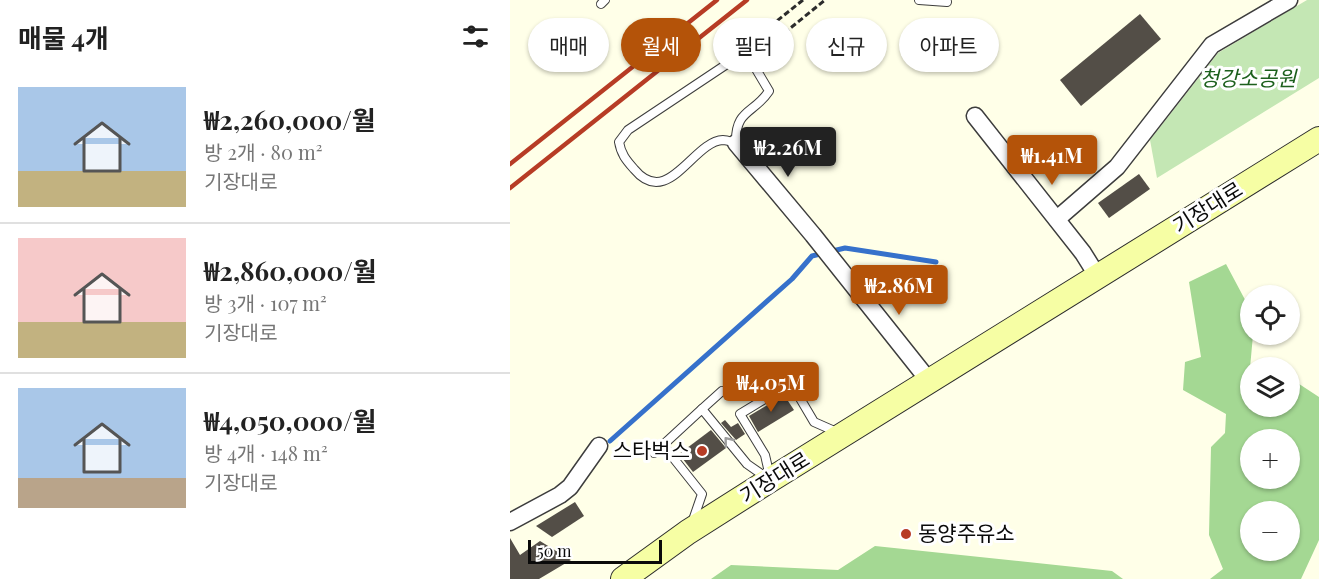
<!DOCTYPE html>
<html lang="ko">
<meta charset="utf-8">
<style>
body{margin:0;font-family:"Playfair Display","Noto Sans KR",serif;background:#f6f6f6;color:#222;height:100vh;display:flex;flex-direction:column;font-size:22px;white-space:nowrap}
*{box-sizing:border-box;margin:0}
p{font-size:20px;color:#767676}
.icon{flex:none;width:33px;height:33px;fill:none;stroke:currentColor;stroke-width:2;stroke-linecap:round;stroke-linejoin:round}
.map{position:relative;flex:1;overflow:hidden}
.sheet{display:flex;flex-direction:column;background:#fff;width:510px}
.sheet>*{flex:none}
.banner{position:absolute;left:18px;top:18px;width:570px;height:54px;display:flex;gap:12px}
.controls{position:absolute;left:730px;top:285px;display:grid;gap:12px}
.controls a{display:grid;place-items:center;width:60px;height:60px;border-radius:50%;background:#fff;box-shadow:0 2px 4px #0004;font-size:30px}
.scale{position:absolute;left:18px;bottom:15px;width:134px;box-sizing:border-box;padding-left:6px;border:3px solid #0a0a0a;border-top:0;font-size:16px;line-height:21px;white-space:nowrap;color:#0a0a0a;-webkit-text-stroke:4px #fff;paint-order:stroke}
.price{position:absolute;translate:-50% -51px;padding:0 14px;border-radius:6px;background:#b45309;color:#fff;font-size:20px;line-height:39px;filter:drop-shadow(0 2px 3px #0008)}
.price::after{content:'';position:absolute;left:50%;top:36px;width:18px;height:14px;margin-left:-9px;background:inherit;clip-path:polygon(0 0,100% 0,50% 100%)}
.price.on{background:#222;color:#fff}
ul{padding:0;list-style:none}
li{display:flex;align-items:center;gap:18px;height:150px;padding:0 18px}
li+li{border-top:2px solid #e0e0e0}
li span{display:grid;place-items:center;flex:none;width:168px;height:120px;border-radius:0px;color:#555}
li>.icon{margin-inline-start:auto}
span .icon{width:72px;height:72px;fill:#fffc;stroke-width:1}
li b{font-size:26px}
h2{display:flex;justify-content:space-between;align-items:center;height:72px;padding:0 18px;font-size:26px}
.tag{padding:0 21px;border-radius:27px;background:#fff;box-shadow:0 2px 4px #0004;font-size:21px;line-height:54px}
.tag.on{background:#b45309;color:#fff}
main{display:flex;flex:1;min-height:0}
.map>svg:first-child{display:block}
.green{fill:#c4e7b4}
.forest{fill:#a4d893;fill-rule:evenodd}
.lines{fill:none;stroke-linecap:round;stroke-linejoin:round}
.stream{stroke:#3671cb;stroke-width:5}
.building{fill:#534e47}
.lane-casing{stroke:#3d3d3d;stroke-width:10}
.street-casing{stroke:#3d3d3d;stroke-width:19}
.secondary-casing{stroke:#2c2c2c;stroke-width:26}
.path{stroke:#2c2c2c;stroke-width:3;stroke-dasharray:6 3;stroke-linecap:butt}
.lane{stroke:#fff;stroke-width:8}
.street{stroke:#fff;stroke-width:16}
.secondary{stroke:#f6fea4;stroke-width:24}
.rail{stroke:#b73c25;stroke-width:4.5}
.oneway{stroke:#9d9d9d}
.poi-dot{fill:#b73c25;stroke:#fff;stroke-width:2}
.labels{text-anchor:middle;stroke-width:6;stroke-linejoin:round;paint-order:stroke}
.park-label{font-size:21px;font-style:italic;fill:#1d601d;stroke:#fff}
.street-label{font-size:21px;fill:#0a0a0a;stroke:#fff}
.poi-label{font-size:21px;fill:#0a0a0a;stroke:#fff;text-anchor:end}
</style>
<main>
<section class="sheet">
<h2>매물 4개<svg class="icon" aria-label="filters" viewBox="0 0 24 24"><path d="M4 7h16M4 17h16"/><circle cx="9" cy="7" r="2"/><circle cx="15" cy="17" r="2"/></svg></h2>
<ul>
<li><span style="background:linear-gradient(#a9c7e8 70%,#c2b280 0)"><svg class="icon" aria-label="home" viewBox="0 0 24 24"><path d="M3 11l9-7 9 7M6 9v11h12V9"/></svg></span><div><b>₩2,260,000/월</b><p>방 2개 · 80 m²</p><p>기장대로</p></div></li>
<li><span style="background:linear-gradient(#f6c9c9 70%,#c2b280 0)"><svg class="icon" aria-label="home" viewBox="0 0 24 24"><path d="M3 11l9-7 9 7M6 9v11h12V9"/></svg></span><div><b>₩2,860,000/월</b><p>방 3개 · 107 m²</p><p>기장대로</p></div></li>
<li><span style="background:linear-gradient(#a9c7e8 75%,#b9a48a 0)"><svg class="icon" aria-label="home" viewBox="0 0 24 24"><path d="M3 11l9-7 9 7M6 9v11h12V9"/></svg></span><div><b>₩4,050,000/월</b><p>방 4개 · 148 m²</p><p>기장대로</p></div></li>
</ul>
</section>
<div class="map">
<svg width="809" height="579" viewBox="0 0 809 579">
<rect width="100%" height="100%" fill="#ffffe8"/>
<path class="green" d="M797,0H809V78L647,178L640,140L708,53Z"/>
<g class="forest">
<path d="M716,264L741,311V334L743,335L740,368L741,406H780V378L809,397V540L791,579H700L713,569L699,535L701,447L715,433L716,414L673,390L675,362L691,357L679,282ZM741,440H780V478H741ZM741,512H780V550H741Z"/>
<path d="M365,546L602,571L613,579H201L221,565L328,570Z"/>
</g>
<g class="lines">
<path class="stream" d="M100,441L282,279L302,256L335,248L426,262"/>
</g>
<g class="building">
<path d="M630,14L651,39L571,106L550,80Z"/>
<path d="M629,174L640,189L599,218L588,203Z"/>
<path d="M274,395L284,410L248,432L239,416Z"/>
<path d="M215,420L221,427L228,423L235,434L226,440L211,423Z"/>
<path d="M201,430L216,448L183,472L169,454Z"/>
<path d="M65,502L74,516L42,537L26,526Z"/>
<path d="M0,538L10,555L30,541L61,560L29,579H0Z"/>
</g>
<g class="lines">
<defs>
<g id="lane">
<path d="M409,0L437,2"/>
<path d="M91,4L95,0"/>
<path d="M229,60L243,64L259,91C244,114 225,109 226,143C222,142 217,140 213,140C183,141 158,210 124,169C116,160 111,154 109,142L118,130L217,64Z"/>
<path d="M192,409L212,391"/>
<path d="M144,453L153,445"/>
<path d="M260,477L255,455L230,414L281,383L304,422L329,433"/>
<path d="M182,523L192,494L153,445L192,409L237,464L257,478"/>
</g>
<g id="street">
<path d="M465,116L573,253L588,277"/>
<path d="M226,143L303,235L420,382"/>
<path d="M547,219L607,167L702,45L779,0"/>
<path d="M0,522L50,495L60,487L89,446"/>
</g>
<path id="secondary" d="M113,579L178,532L260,480L809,139"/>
</defs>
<use href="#lane" class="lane-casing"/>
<use href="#street" class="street-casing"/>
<use href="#secondary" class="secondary-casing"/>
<g class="path">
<path d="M293,0L253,32L262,43L315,0"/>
<path d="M241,50L240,42L253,32"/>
</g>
<use href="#lane" class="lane"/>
<use href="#street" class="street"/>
<use href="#secondary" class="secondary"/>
<g class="rail">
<path d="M0,164L207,0"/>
<path d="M0,188L237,0"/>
</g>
</g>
<defs><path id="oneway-chevron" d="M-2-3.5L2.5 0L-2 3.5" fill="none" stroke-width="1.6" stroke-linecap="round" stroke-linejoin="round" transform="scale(1.5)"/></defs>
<use class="oneway" href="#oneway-chevron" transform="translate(218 441) rotate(-129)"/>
<g class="poi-dot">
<circle cx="192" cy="451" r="6"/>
<circle cx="396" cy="534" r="6"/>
</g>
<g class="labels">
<g class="park-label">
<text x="738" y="86">청강소공원</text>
</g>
<g class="street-label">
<text transform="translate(698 208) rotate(-32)" y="7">기장대로</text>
<text transform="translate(265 478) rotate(-32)" y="7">기장대로</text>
</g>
<g class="poi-label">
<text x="180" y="458">스타벅스</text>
<text x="408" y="541" text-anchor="start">동양주유소</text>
</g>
</g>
</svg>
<div class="controls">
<a><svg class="icon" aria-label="locate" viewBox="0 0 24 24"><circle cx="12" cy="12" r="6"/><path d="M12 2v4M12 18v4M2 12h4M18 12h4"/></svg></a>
<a><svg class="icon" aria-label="layers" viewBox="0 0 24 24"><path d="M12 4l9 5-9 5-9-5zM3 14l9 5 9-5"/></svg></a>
<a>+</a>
<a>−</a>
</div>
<div class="scale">50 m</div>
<b class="price on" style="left:278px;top:178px">₩2.26M</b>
<b class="price" style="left:542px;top:186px">₩1.41M</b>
<b class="price" style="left:389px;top:316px">₩2.86M</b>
<b class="price" style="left:261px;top:413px">₩4.05M</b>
<div class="banner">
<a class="tag">매매</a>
<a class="tag on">월세</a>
<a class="tag">필터</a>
<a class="tag">신규</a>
<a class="tag">아파트</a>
</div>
</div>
</main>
